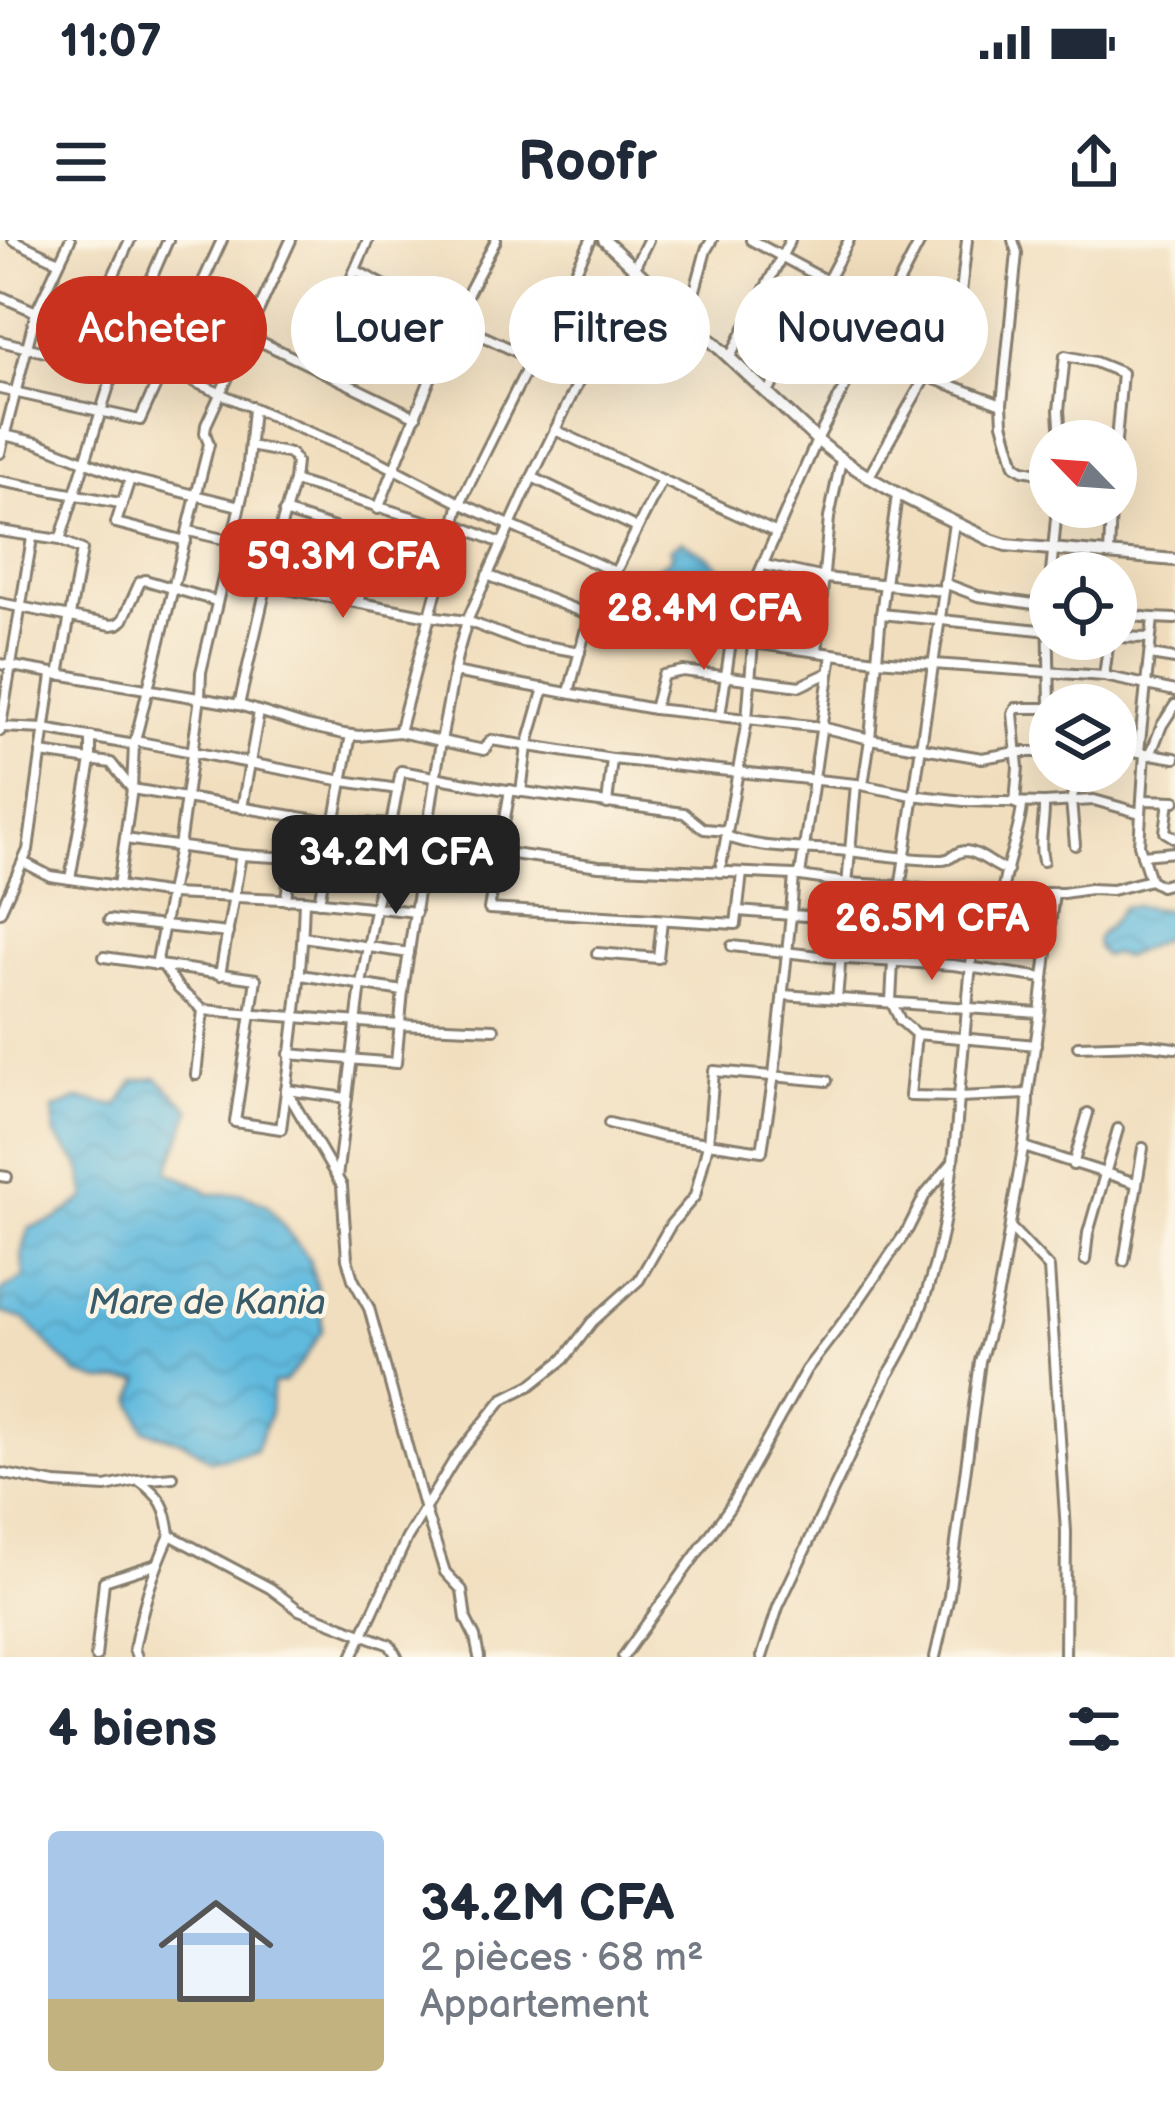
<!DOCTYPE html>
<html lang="fr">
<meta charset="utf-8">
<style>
body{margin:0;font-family:"Balsamiq Sans",sans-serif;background:#f2f2f3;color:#1f2937;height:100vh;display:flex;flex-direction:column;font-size:45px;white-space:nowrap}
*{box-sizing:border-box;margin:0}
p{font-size:39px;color:#747a83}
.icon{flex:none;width:66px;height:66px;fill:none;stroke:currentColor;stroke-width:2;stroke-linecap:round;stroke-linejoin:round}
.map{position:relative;height:1417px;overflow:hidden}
.sheet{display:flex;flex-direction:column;background:#fff;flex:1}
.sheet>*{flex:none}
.banner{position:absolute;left:36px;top:36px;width:1104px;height:108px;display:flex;gap:24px}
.needle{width:78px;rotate:295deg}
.buttons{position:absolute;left:1029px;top:180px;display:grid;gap:24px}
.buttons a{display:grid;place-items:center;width:108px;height:108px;border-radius:50%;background:#fff;box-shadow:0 12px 48px #0002;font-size:60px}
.price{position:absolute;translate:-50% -102px;padding:0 27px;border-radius:24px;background:#c8321e;color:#fff;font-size:39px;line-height:78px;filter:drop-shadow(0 3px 6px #0008)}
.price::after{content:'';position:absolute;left:50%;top:72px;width:36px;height:27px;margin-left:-18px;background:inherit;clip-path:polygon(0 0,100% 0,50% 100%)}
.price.on{background:#222;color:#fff}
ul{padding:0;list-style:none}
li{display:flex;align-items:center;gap:36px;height:300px;padding:0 48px}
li+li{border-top:3px solid #e0e1e3}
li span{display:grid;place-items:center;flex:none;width:336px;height:240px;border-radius:12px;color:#555}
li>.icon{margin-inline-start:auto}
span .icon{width:144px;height:144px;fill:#fffc;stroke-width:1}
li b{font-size:51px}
h2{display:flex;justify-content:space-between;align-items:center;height:144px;padding:0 48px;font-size:51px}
.pill{padding:0 42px;border-radius:54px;background:#fff;box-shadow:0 12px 48px #0002;font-size:42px;line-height:108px}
.pill.on{background:#c8321e;color:#fff}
.status{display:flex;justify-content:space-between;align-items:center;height:84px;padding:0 60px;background:#fff;direction:ltr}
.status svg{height:33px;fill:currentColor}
header{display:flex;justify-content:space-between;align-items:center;height:156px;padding:0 48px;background:#fff;font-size:54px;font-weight:800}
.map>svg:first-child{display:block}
.water{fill:url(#water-waves);stroke:#3e6b7d;stroke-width:3}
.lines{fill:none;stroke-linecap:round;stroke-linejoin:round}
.minor-casing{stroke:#867d6d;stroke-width:14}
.tertiary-casing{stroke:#867d6d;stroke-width:16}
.minor{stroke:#fff;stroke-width:8}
.tertiary{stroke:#fff;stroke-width:10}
.labels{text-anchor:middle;stroke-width:9;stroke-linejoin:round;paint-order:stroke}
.water-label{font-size:36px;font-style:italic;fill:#375b6a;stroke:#fcf5e5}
</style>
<div class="status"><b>11:07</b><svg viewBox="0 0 49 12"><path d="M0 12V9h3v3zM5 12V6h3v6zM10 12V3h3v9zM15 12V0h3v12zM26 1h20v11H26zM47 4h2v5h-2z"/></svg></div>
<header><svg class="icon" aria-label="menu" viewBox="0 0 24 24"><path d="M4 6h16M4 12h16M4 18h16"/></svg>Roofr<svg class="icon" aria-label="share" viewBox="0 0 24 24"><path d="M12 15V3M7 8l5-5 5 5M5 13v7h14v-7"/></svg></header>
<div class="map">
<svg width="1175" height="1417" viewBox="0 0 1175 1417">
<defs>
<pattern id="water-waves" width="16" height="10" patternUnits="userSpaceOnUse" patternTransform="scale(3)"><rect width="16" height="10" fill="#60bade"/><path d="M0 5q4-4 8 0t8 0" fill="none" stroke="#539fbe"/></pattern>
</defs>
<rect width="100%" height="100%" fill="#fcf5e5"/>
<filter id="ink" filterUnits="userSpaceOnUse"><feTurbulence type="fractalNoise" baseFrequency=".00833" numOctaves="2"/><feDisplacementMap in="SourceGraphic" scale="24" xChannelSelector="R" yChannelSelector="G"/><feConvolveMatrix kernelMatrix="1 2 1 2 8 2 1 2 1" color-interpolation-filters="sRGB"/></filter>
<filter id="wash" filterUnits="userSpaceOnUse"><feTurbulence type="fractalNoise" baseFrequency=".004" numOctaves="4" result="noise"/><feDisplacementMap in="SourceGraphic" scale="48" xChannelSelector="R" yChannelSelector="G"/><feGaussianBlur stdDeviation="2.7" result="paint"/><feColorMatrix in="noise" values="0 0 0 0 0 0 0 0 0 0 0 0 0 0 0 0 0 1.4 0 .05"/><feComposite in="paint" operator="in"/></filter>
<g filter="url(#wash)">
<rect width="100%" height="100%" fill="#f1debe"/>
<g class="water">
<path d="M682,301L710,318L722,330L708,346L711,356L705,355L701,368L671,370L660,377L648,373L646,366L636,357C639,329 655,332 672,317L670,309Z"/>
<path d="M1134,666L1171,671L1175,674V694L1124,717L1113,714L1104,716C1087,698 1102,695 1112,682C1116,677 1119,672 1122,667Z"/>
<path d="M157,838L191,870L168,931C181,941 198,941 209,954H243L267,965L309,1019L321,1062L322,1091L302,1122L284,1142L273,1144L270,1174L255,1211L210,1220L184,1202L144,1190L133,1161L140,1140L101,1141L77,1134L24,1079L0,1072L1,1051L24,1037L22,1015L29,988L54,980L86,958L80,926L55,895L53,869L78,859L118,866L134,841Z"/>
</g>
</g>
<g filter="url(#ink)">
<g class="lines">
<defs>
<g id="minor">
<path d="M13,0L59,22"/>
<path d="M751,0L827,41L886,64"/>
<path d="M355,30L453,82L579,141"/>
<path d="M0,56L301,189L373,218L460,263L613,331"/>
<path d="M681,72L694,54L706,10L712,0"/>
<path d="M333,78L436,127"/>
<path d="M86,94L130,0"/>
<path d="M247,95L416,177"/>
<path d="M0,101L114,129"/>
<path d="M730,117L790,0"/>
<path d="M313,126L368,0"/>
<path d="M926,136L958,79L967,0"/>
<path d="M0,149L140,180L222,0"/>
<path d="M768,153L849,0"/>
<path d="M1002,164L1017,13L1013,0"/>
<path d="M555,190L777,293"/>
<path d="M0,194L38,203L130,239L239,266"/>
<path d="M1061,201L1059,170L1065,116L1095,122L1122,133L1116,201"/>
<path d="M0,213L36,72L70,0"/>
<path d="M532,237L637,288"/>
<path d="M868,238L926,136L1002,164L1003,183L1015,225L1023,230L1050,235"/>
<path d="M130,239L116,283L186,301"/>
<path d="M0,241L120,263"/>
<path d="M294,241L451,289"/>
<path d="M378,269L453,82L496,0"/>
<path d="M284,272L378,302"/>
<path d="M453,283L501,303"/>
<path d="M0,291L60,300L82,310L59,435"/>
<path d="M189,291L274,311"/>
<path d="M60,300L121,108L168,0"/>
<path d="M276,304L367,333L358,362"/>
<path d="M1109,315L1111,267"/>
<path d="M764,325L825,338L943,351"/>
<path d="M1051,333L1057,267"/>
<path d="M487,335L592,376"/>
<path d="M944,343L978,356L1048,366"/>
<path d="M1050,343L1048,366L1050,465"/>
<path d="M266,345L429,376L467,381L522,402L580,412"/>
<path d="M0,363L111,385L118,384L123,380L140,342L145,340L216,361"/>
<path d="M881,374L1050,391"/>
<path d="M1116,374L1153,378L1139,512L1175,518"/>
<path d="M1153,378L1175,379"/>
<path d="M732,395L753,403L876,420L1104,436L1175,451"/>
<path d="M1116,397L1150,398"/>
<path d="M817,412L829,278L841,220"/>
<path d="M1150,415L1175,419"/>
<path d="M0,424L239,465L307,486L344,494L359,496L399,492L484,510L491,500L612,519L856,544L912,555L964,561L1044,563L1094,560L1140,573"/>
<path d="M454,432L654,469L821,487L870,499L982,518L1017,512H1050"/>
<path d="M1104,436L1109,399"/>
<path d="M569,452L585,392L662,240"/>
<path d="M239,465L276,304L294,241L296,222L291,214L250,206"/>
<path d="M654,469L663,435L683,431L800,446L828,433"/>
<path d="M720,476L732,395L817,200L921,0"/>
<path d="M1,487L44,489L134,505"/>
<path d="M0,491L32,298"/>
<path d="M399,492L460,263L591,0"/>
<path d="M135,501L343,541L398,549"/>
<path d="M1116,508L1139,512"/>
<path d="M41,513L111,523L132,549L317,580L392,585L498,612L599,626L794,635L847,643L900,646L977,657L1014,653H1063L1090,649L1112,650L1150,640"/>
<path d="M1145,513L1139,605L1150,640L1161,646L1175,642"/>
<path d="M1150,515L1162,485L1175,465"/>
<path d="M1072,531L1074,550L1071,560L1075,605"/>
<path d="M863,545L870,499L881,374L897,255"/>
<path d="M510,550L489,669L736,684L742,633"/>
<path d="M521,552L527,507L544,448"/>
<path d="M1143,560L1175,561"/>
<path d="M1169,561L1165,592L1175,598"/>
<path d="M607,564L612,519"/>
<path d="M242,568L259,472"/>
<path d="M726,596C762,611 808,607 847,611C879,614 909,620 941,620C955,620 953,611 966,611C980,612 992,626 1008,631"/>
<path d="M125,599L241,615L292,618L328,616L423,630"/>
<path d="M1142,615L1175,612"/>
<path d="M1043,621C1038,602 1045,583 1044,563"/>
<path d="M23,622L50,636L171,654L304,660L416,672"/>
<path d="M720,632L747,480L753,403"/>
<path d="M794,635L791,675L956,686L992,695L1047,701"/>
<path d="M800,636L832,414"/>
<path d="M70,639L91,521V497"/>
<path d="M118,646L132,549L134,505L209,204L205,193L206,185L291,0"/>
<path d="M1002,655C1005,625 1019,596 1022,566L1015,563L1018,527L1013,473L1016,468H1050"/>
<path d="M977,657L959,857L1028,854L1040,773"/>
<path d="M286,660L295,576"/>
<path d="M319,662L351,495"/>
<path d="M0,672L28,610L52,435"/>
<path d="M109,680L228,693"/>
<path d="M303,697L409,713"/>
<path d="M732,706L846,719L953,725L1044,738"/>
<path d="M597,713L658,718L662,680"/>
<path d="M104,717L256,739L235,882L281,889C291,813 302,737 304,660"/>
<path d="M156,725L179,607L200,457L201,432L247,235L253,168"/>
<path d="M164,727L179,749L203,770L196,835"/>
<path d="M220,735L241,615"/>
<path d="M301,735L403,751"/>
<path d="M783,755L1040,773L1054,652"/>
<path d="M837,759L856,544"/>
<path d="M203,770L400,785L494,789"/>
<path d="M916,794L1036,805"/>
<path d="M1078,806L1142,804L1175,808"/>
<path d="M289,814L396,823L403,751L441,501L457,416L467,381L532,237L648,0"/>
<path d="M286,850L342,946L347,1019L353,1039L369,1068L424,1267L445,1332L462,1350L466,1379L475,1397L479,1417"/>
<path d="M287,850L347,858"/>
<path d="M609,883L660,896L762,911L774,835L791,675L738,671"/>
<path d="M1024,907L1136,943"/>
<path d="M1073,925L1088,873"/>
<path d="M0,936L7,937"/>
<path d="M337,938L361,744L401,531L500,549L684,573L704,589L727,591"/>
<path d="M1012,989L1049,1028L1066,1292L1065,1417"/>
<path d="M1085,1020L1088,993L1118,889"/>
<path d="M1124,1021L1143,908"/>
<path d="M0,1233L55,1244L106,1247L138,1240L173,1237"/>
<path d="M138,1240C161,1256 167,1267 170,1295L270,1348L299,1370L390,1405L397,1417"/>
<path d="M96,1417L104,1341L157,1324"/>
<path d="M137,1417L134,1409C143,1365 152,1335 170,1295"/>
<path d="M352,1417L407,1298L456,1217L503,1159L531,1145L564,1119L592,1082L639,1040L671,984L695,956L708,904L714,831L827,841"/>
<path d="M623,1417L730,1267L806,1130L853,1069L908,989L925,955L953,922"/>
<path d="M762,1417L778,1367L888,1135C940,1055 952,950 959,857L910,856L916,794L900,780L891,761L895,683L954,283"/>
<path d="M935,1417L949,1356L980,1121C997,1071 1005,1018 1013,966C1019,928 1028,892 1028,854"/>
</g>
<path id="tertiary" d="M604,0L817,200C869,244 930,270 991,300L1006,305L1175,320"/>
</defs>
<use href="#minor" class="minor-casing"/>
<use href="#tertiary" class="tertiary-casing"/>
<use href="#minor" class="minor"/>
<use href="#tertiary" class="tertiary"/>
</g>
</g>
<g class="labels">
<g class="water-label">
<text x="207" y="1074">Mare de Kania</text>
</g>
</g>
</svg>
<div class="buttons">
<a><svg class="needle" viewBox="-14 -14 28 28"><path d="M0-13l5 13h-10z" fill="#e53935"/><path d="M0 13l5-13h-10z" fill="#747a83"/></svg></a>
<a><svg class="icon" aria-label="locate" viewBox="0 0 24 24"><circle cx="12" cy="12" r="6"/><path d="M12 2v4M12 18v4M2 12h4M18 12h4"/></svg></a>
<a><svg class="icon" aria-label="layers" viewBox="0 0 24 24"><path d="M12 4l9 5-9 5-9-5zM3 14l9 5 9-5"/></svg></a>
</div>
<b class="price" style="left:343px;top:381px">59.3M CFA</b>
<b class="price" style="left:704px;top:433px">28.4M CFA</b>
<b class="price on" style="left:396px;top:677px">34.2M CFA</b>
<b class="price" style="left:932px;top:743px">26.5M CFA</b>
<div class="banner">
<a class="pill on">Acheter</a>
<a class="pill">Louer</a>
<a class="pill">Filtres</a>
<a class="pill">Nouveau</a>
</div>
</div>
<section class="sheet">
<h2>4 biens<svg class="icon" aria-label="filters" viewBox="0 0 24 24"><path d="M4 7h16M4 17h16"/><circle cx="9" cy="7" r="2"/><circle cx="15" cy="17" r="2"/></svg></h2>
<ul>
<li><span style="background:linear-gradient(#a9c7e8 70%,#c2b280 0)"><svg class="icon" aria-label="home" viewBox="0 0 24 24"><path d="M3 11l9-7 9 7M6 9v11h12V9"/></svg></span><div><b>34.2M CFA</b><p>2 pièces · 68 m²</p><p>Appartement</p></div></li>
</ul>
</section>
